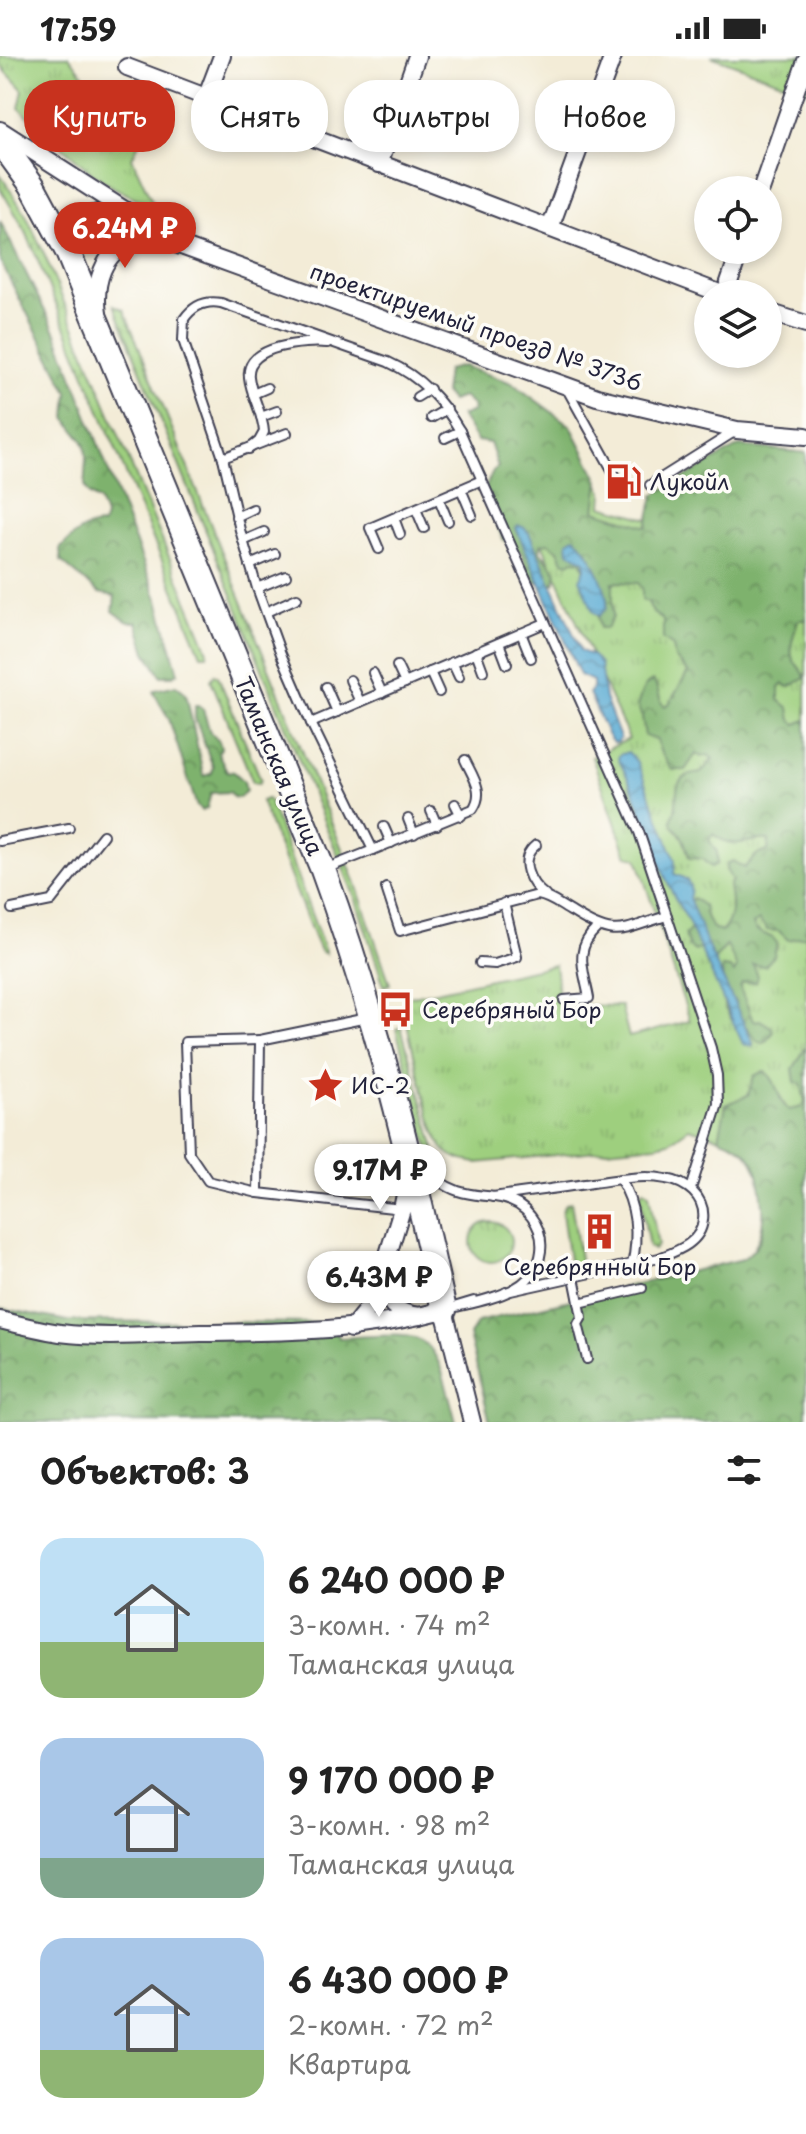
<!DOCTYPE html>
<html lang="ru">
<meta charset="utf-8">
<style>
body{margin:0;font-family:"Playpen Sans",sans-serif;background:#f2f2f2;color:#222;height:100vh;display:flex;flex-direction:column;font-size:30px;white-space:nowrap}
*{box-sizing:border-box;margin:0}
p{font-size:26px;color:#767676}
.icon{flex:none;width:44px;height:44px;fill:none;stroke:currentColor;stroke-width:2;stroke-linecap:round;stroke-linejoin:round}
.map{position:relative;height:1366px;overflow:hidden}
.side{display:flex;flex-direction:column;background:#fff;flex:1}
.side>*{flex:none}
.top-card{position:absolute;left:24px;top:24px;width:758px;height:72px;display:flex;gap:16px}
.buttons{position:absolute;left:694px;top:120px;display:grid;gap:16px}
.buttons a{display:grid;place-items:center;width:88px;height:88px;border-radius:50%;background:#fff;box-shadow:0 4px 12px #0003;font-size:40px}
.price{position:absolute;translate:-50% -68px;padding:0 18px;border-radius:28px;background:#fff;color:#222;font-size:26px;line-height:52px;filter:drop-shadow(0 2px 4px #0008)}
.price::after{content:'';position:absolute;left:50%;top:48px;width:24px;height:18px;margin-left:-12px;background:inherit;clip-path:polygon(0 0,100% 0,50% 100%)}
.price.active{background:#c8321e;color:#fff}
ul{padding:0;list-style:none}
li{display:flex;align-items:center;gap:24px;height:200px;padding:0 40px}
li span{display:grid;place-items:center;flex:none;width:224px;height:160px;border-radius:24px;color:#555}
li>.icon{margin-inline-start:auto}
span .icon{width:96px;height:96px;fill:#fffc;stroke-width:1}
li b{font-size:34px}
h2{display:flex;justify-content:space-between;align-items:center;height:96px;padding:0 40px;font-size:34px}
.tag{padding:0 28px;border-radius:32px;background:#fff;box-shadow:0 4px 12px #0003;font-size:28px;line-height:72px}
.tag.active{background:#c8321e;color:#fff}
.status{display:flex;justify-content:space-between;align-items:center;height:56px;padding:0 40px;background:#fff;direction:ltr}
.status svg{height:22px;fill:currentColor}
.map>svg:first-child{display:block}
.grass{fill:url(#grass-tufts);stroke:#60785c;stroke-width:2}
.forest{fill:url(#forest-crowns);stroke:#506a54;stroke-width:2}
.water{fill:url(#water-waves);stroke:#3e6687;stroke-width:2}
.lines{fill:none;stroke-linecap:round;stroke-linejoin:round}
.lane-casing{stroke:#414052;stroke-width:12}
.street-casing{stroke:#414052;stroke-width:20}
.secondary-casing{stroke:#414052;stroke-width:28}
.lane{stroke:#fff;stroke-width:8}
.street{stroke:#fff;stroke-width:16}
.secondary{stroke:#fff;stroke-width:24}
.labels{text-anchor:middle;stroke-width:7;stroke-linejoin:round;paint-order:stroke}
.street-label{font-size:22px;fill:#22223b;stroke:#fdfcf7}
.poi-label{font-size:22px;fill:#22223b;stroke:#fdfcf7;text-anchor:start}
</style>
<div class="status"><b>17:59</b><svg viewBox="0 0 49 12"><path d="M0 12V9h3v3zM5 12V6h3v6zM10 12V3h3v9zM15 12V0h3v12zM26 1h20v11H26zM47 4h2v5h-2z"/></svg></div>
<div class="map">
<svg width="806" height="1366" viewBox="0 0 806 1366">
<defs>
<pattern id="grass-tufts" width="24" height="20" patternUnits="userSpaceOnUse" patternTransform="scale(2)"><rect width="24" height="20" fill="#9ecf7e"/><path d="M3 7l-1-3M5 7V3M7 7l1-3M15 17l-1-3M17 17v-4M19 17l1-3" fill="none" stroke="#88b16e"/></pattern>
<pattern id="forest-crowns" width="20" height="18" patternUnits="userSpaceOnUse" patternTransform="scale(2)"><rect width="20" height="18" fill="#7eb26d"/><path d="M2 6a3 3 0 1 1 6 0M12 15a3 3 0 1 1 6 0" fill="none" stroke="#67905b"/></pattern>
<pattern id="water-waves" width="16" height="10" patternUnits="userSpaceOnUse" patternTransform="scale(2)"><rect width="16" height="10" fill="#59aad3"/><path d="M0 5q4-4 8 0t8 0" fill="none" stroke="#498aac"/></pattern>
</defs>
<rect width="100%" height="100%" fill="#fdfcf7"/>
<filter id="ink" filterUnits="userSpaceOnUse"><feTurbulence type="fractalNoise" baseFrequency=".0125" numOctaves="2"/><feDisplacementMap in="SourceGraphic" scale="16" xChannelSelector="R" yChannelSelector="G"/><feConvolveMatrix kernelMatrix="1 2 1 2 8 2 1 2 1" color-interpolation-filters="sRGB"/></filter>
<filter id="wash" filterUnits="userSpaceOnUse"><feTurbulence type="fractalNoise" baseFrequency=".006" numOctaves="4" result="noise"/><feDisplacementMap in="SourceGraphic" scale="32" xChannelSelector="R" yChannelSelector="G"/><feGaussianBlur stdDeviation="1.8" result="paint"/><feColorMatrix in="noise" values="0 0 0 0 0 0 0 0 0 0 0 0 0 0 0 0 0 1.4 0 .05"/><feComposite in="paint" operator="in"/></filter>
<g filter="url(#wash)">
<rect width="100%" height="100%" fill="#f3ecd7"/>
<g class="grass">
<path d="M0,0H69L117,63L139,87L132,102L155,152L111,130L87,113L19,52L23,34L0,9Z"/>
<path d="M711,0H806V35Z"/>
<path d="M0,118L26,159L42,193L208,595L207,599H201L26,176L0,132Z"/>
<path d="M114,249L124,254L355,825L390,928L384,930L356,844Z"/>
<path d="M470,326L572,377L603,436L602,450L655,465L669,447L739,390L806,397V1366L661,1223C682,1218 728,1212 744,1202C772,1185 767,1116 745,1096C732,1083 707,1078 689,1072L669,1086L656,1089L477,1107C464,1105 451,1102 443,1092C429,1075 411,983 404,956V942L555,909L560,949L621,950L629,981L690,965L637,802L627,800L592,701L629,683Z"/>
<path d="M215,618L218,620L261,724L259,727L253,726L211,624Z"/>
<path d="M267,743L270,746L326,898L320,895L314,881L261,745Z"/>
<path d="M401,971L435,1093L429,1094L396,973Z"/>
<path d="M644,1134L649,1138L658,1189L654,1194L649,1191L640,1139Z"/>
<path d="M571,1146L581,1209L579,1210L569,1205L562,1157L564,1149Z"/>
<circle cx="491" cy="1186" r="20"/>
</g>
<g class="forest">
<path d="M0,165L56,277L159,548L178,617L173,620H161L146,596L137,566H128L113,555L115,540L99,537L61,505L60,493C73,479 84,469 103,469L105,460L99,444C73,436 92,407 84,388C80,379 71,370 66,362L68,336L0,205Z"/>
<path d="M463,310L512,327L571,370L599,425L595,455L647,471L654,439L739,390L806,397V564H798C795,576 787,594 794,605C799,612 803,613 805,622L789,631L783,628L779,632V644L789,652L791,664L796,668L806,664V880L788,884L779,875L767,874L759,864L753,868L756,874L773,882L777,887L774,900L765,910L753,909L758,920L756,926L742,927L740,932L753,965L760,964L771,971L773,977L764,987L757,985C749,976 745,964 731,963L724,951L722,911L730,912L734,917L737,912L727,889L715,903L700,893L695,895L689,891L685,879L694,870L689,846L693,842L704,850C706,862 708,872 721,876C734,863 732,847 729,830L732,824L726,814L727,807L733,805L744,812L756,799L768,795L769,784C746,781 737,797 713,778L709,784L717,796V808L711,811L702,803L689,802C687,794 685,784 680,778C677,773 673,772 672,767C671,761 673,760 675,754C679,736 670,720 701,717L713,703L708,699L702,701L696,698L685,714H672L660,695L657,684L645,680L642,661L637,650C641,640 642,629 653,625C660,633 657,642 664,650L669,648L688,616L675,602L673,590L663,583V564L653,557L648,546L642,544V532L638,527L613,526V560L607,572H600L593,531L581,505L574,504L569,507L563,505L558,494L548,487L541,488L540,495L557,516L554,528L534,526L527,516L522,497L503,483L483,437L493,415L498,411L490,387L477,385L461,360L473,355L472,349L463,341L451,345L444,337L447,314Z"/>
<path d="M176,629L186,637L203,718L205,720L212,717L213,711L195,662V649H198L203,653L210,676L219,685L221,692L218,697L227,715L234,716L244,725L246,735L239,742L233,741L230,736L211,737L207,752L202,755L197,751L169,663L154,637L155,634Z"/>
<path d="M806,991V1366H490L469,1279L478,1266L743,1203C751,1196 759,1190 762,1178C766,1161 761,1116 751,1102C743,1091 732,1087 719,1082L726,1049L748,1039L754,1020L764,1015C779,1024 776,1044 789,1054L802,1051L805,1046L801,1028L795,1026L793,1013Z"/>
<path d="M0,1252L68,1265L335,1267L339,1282C435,1276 432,1273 456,1366H0Z"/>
</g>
<g class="water">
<path d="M518,470L523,471L529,477L581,595L593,600L600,608L605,642L620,682L618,686L613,687L608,680L589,637L593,631V625L580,619L516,472Z"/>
<path d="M574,481C589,492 609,533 607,552L599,560L593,555L580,523L585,513V505L569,496L568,485Z"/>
<path d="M628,696L637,706L675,804L674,818C687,822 694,827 689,842L709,893L753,987L752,991L743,988L686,861C655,814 646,752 618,703L619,699Z"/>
</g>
</g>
<g filter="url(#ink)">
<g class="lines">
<defs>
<g id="lane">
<path d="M567,333L615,419"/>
<path d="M253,338L267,332"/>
<path d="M417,341L430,333"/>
<path d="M261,361L277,355"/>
<path d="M431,362L447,353"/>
<path d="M445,382L460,375"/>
<path d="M249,393L259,385L264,376C263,357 251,340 249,321C245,289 306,285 327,287"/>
<path d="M223,402L287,377"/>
<path d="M650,429L734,376"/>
<path d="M461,433L472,459"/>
<path d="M439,443L448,465"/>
<path d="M416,453L424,472"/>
<path d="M236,461L253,453"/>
<path d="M394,462L400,478"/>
<path d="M243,485L264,476"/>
<path d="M379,493L370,472L482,424"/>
<path d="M250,509L275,498"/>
<path d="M257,532L286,520"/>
<path d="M266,556L297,542"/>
<path d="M521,577L531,602"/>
<path d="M499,587L507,608"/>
<path d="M476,596L483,615"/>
<path d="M452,606L459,621"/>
<path d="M397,610L405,627"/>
<path d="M430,616L439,636"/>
<path d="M373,617L382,637"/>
<path d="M350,624L360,646"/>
<path d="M326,631L337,656"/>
<path d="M311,667L545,567"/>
<path d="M465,704C473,721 485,736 473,753L373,794L311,667L281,598L257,532L240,474L223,402L183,284L184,263C193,250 205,244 221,247L388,306C421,321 442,344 460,375L639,776L711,992L717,1019L718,1048L691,1133"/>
<path d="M455,748L461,760"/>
<path d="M431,755L437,769"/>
<path d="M408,763L414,778"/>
<path d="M384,771L391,787"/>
<path d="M0,785L69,772"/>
<path d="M536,789C517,804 530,828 545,839"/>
<path d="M325,813L373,794"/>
<path d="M386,832L400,875L538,839C551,841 561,850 572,856C616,884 620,874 667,860"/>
<path d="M12,853L51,845L103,779"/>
<path d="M480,907L495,908L517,901L504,847"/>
<path d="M564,944L589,942C584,914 573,894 597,872"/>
<path d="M367,962L260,984L258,1137L402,1153"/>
<path d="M419,1107C430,1119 443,1130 458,1135C472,1140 486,1139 501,1142C525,1147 544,1169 541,1195C536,1240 479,1244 444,1254L474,1245"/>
<path d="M620,1123C636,1148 639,1180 632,1209"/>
<path d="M258,1137L208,1125L189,1097L185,986L260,984"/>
<path d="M493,1141C526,1136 559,1132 592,1127C616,1124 642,1118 666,1123C686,1126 706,1141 703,1164C701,1187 677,1195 659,1202L506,1236"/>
<path d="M574,1221L582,1261L578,1268L587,1303"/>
<path d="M579,1247L642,1232"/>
</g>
<g id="street">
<path d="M127,11L722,238"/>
<path d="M206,42L222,0"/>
<path d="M0,74L165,180"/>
<path d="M379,108L417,0"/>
<path d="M761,134L806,5"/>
<path d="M53,167L98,157L129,163"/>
<path d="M550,172L613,0"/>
<path d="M62,184L101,174L146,180"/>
<path d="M725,238L740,194"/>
<path d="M768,256L806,268"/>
<path d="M98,258C94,228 102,195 134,185C140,183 147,181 153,182C163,183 174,188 184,191L597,341L737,374L806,380"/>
<path d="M382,1221C384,1245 396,1258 420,1260"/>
<path d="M0,1264C20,1269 40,1274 60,1277C106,1283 155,1278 201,1277C285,1276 362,1276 444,1254L472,1366"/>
<path d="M351,1273L372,1247L377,1234L402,1153L409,1119"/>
</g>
<path id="secondary" d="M0,85L32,129L67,194L323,814C376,958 411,1105 444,1254"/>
</defs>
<use href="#lane" class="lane-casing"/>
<use href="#street" class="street-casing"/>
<use href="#secondary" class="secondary-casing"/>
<use href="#lane" class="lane"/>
<use href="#street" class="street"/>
<use href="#secondary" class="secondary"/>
</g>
</g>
<defs>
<symbol id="fuel-bare" viewBox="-9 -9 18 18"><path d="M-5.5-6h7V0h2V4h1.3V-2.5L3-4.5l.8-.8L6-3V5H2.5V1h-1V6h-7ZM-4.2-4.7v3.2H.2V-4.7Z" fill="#c8321e" stroke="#fdfcf7" stroke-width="2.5" paint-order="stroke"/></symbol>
<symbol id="bus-bare" viewBox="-9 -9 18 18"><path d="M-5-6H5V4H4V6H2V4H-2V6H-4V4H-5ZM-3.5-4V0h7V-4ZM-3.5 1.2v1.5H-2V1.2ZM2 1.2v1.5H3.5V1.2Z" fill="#c8321e" stroke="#fdfcf7" stroke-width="2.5" paint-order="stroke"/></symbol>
<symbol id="sight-bare" viewBox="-9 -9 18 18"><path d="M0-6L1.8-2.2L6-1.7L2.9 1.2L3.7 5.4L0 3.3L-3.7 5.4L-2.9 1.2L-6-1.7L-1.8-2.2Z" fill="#c8321e" stroke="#fdfcf7" stroke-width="2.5" paint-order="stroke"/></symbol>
<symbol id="building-bare" viewBox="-9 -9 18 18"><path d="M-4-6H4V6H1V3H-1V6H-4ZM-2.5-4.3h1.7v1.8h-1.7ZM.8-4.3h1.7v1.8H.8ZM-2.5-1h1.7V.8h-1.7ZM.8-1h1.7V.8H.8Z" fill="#c8321e" stroke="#fdfcf7" stroke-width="2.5" paint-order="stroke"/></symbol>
</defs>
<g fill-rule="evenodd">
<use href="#fuel-bare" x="598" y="400" width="51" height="51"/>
<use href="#bus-bare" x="370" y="928" width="51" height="51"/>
<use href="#sight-bare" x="300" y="1004" width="51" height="51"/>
<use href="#building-bare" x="574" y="1150" width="51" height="51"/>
</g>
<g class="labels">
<g class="street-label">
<text transform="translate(476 271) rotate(19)" y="8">проектируемый проезд № 3736</text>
<text transform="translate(279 710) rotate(67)" y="8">Таманская улица</text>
</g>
<g class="poi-label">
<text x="650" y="434">Лукойл</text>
<text x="422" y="962">Серебряный Бор</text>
<text x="351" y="1038">ИС-2</text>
<text x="600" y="1219" text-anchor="middle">Серебрянный Бор</text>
</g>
</g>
</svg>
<div class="buttons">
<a><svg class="icon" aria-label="locate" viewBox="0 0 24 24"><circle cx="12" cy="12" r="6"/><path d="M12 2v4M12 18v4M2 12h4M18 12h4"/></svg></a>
<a><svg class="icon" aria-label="layers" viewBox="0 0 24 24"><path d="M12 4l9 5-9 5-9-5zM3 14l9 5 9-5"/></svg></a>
</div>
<b class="price active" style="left:125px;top:214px">6.24M ₽</b>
<b class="price" style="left:380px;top:1156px">9.17M ₽</b>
<b class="price" style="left:379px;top:1263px">6.43M ₽</b>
<div class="top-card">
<a class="tag active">Купить</a>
<a class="tag">Снять</a>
<a class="tag">Фильтры</a>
<a class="tag">Новое</a>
</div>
</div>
<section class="side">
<h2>Объектов: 3<svg class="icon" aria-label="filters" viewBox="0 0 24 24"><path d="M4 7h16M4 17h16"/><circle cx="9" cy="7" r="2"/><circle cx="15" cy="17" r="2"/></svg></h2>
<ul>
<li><span style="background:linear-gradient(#bfe0f5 65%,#8fb573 0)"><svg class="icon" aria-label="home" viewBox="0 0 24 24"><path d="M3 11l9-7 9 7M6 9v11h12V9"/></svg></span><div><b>6 240 000 ₽</b><p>3-комн. · 74 m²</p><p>Таманская улица</p></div></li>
<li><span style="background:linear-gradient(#a9c7e8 75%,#7fa58c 0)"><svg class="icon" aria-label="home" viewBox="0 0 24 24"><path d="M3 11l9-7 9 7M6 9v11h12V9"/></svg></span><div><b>9 170 000 ₽</b><p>3-комн. · 98 m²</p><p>Таманская улица</p></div></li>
<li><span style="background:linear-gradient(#a9c7e8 70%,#8fb573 0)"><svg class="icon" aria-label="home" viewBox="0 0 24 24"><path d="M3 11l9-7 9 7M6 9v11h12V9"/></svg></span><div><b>6 430 000 ₽</b><p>2-комн. · 72 m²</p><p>Квартира</p></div></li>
</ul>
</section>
